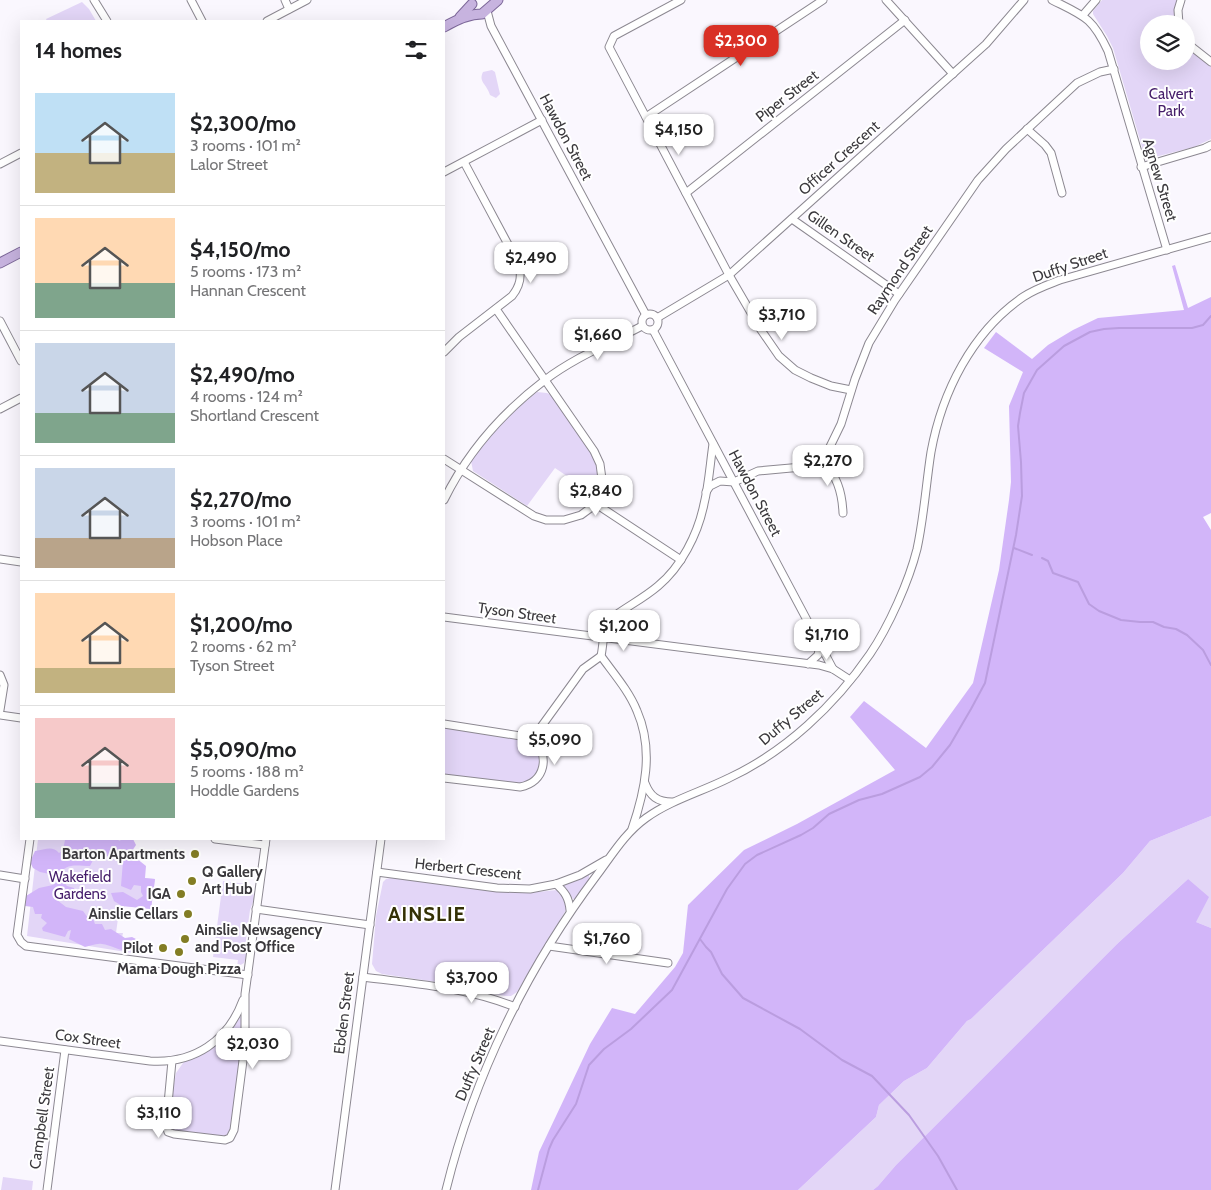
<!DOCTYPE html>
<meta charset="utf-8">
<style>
body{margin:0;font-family:Cabin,sans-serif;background:#f6f6f6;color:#202124;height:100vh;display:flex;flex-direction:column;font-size:19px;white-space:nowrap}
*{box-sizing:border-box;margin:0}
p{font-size:16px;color:#757577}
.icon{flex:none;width:28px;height:28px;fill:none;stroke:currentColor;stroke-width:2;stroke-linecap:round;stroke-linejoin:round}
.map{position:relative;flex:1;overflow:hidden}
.panel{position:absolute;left:20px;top:20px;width:425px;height:820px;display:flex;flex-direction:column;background:#fff;border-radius:0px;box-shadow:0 5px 20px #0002}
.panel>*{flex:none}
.fabs{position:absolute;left:1140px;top:15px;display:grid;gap:10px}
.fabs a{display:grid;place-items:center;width:55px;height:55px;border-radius:50%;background:#fff;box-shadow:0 5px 20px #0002;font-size:25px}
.price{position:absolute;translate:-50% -42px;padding:0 11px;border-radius:10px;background:#fff;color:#222;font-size:16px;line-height:32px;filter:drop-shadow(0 1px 2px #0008)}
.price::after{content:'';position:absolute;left:50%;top:30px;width:15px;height:11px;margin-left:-8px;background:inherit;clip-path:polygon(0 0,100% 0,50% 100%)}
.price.active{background:#d93025;color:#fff}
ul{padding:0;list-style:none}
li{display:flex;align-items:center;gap:15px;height:125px;padding:0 15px}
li+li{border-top:1px solid #e0e0e0}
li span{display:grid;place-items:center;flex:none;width:140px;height:100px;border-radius:0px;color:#555}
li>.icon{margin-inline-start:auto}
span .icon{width:60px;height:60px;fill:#fffc;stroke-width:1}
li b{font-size:21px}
h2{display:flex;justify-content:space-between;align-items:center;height:60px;padding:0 15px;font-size:21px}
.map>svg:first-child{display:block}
.green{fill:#e3d6f7}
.forest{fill:#d2b5f9}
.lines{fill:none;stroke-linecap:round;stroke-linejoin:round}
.stream{stroke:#ba9ddf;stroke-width:2}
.minor-casing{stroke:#8c8891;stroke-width:9}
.major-casing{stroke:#7d6899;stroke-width:11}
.minor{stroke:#fff;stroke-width:7}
.major{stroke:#c7b3df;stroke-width:9}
.poi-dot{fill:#837d24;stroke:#fff;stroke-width:2}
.labels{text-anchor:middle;stroke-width:4;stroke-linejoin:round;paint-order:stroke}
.park-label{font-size:15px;fill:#451d6a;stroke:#fff}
.street-label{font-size:15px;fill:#3b393d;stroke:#fff}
.poi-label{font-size:15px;font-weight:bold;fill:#3b393d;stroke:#fff;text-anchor:end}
.district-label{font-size:20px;font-weight:bold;letter-spacing:1px;fill:#343105;stroke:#fff}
</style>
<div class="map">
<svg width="1211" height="1190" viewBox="0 0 1211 1190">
<rect width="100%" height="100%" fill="#faf7fe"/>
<g class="green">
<path d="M1102,0H1177L1174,10L1175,24H1149V61H1186V45L1211,66V139L1194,147L1151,158L1145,157L1113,48L1107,36L1093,14V11Z"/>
<path d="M82,2L89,9L96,21H47L46,19Z"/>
<path d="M492,70L495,72L500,94L496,98L490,95C487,84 478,82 483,72Z"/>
<path d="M537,392L547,393L553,396C567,416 586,437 596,461C601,471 599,484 595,495L555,468L527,506L473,471L471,461C490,434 512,412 537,392Z"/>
<path d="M444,728L527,740L532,743L539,750L541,759L538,773L533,779L521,784L444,775Z"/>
<path d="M1211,816V928L1196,922L1188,879L1117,944L896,1165L878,1186L873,1190H798L876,1117L879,1105L904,1081L927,1068L967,1021L971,1019L1123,873L1150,841Z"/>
<path d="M38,839H131L128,866L143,878L155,879L151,909L125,906L123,911H119L116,933H123L122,938L133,944L132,953L27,936Z"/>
<path d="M589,874V880L575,899H573L564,885Z"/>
<path d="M395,877L502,891L528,893L557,890C563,893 567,902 566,910L517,992L511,996H505L450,984L382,974L376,971L372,964L376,916L383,882L386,879Z"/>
<path d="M223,881L246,884L253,891L254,899L250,910L246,939V957L244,963L237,967L238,960L213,957Z"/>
<path d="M242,1015V1047L230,1134L225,1137L171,1131L169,1127L170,1105L176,1073L183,1063L188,1059L201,1055L224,1038Z"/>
<path d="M3,1177L33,1181L32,1190H1Z"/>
</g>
<g class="forest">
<path d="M1175,265L1188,308L1211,297V513L1203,517L1211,530V816L1150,841L1123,873L971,1019L967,1021L927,1068L904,1081L879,1105L876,1117L798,1190H531L539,1152L590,1044L612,1008L635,1014L675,967L683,953L688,905L744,850L797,824L895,770L850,717L864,701L926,748L973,683L999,570L1009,500L1011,482L1009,406L1023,372L984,348L996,332L1032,359L1048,345L1073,330L1098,318L1184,310L1172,266Z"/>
<path d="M68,839H118L119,841L123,839H133L136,845L132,851L125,857L136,858L146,866L145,878L155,879L151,909L122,906L114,901L111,893L123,892L137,900L143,896L141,892V886L134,885L131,890L121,886L123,861L116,854L93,860L90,866C77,866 65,862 59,876L40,872L33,868L30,862L35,851C45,850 52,845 59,853L63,850L65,840Z"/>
<path d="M61,879L67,886L74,888V896L69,899L57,897V900L66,907L83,911L88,918L93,919L95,924H102L105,930L111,929L125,938L132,937L138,940V947C127,957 114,945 102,944C96,943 91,946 85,947L69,939L71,930L68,931L65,937L43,931L42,928L47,923L41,918L42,914H35L33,907L25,906L26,896L39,888L53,885Z"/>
<path d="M1188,879L1209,897L1196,922L1211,928V1190H873L878,1186L896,1165L1117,944Z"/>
</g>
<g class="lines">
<g class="stream">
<path d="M1014,548L1032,555"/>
<path d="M1042,558L1048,561L1053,573L1078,582L1089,604L1099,611L1121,620L1140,622H1153L1164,627L1176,629L1187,635L1203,650L1211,665"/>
<path d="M700,939L706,947L711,952L722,974L743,998L800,1029L842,1060L872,1076L909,1115L938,1156L957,1190"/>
<path d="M538,1190L549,1149L553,1140L576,1104L589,1065L604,1049L631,1029L672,990L727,889L745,864L757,855L801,835L813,828L829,814L859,800L882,794L920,777L932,767L950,745L971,709L985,683L1016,535L1022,496L1021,462L1018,426L1020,413L1024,393L1037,370L1064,346L1090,332L1104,329L1119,328H1192L1203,325L1211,316"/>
</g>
<defs>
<g id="minor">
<path d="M94,0L107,21"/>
<path d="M191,0L202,21"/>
<path d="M285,0L289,9"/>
<path d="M681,0L614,36L609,47L729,275L761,330L779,356L795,370L811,378L831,386L851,390"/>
<path d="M886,0L953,74"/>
<path d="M1052,0C1084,16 1092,17 1108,51L1167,250"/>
<path d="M487,11L491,26L646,315"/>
<path d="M1083,15L1096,0"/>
<path d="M267,21L307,0"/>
<path d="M1179,24L1178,10L1181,0"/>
<path d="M1186,40L1192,47L1211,62"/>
<path d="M646,117L823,0"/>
<path d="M1027,129L1045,145L1051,153L1062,193"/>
<path d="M0,164L21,153"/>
<path d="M1141,167L1205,148L1211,145"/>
<path d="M444,172L542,120"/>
<path d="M686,193L905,20"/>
<path d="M792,219L899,294"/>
<circle cx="650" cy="322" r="8"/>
<path d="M657,318L729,275L986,44L1024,0"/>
<path d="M0,321L21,361"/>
<path d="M653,330L833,669"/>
<path d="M444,352L459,337L512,296C520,286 522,277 519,265L464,162"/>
<path d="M0,409L21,398"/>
<path d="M444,459L534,516L546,520H564L581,515L596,504L602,479L600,464L594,451L496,309"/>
<path d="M824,459C836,478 842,489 843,513"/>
<path d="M706,492L710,486L720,481L734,482L758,471L802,467L824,459L841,424L855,379L869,343L895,300L978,180L1006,149L1077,83L1100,72L1114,69"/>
<path d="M444,500C467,453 503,412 545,380C574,358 610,343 642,326"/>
<path d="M596,504L681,560"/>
<path d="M0,559L21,562"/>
<path d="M444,617L819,665L833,669L850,680"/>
<path d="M808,664L818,655L820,645"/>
<path d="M0,675L4,685L0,710"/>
<path d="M0,715L21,718"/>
<path d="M444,724L533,738C550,755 546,782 520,787L444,778"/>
<path d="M533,738L583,669L601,656"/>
<path d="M645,783C650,796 657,802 672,802"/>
<path d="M632,829C645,791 654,750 637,711C629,691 614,674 601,656C604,642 602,627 613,617C628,606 644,598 658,586C681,567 698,534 704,504C709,484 710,464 713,444"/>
<path d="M30,839L17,935L21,942L26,946L248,975"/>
<path d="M215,839L265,845"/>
<path d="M377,872L497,888L530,889L556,884L580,875L606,860"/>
<path d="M0,875L25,879"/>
<path d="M556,884C565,892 569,898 570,910"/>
<path d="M256,909L370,925"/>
<path d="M549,946L668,963"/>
<path d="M363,977C416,984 465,987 515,1007"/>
<path d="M223,1033C232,1032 241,1035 245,1044"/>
<path d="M0,1041L150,1061C194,1064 228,1041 243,1000"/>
<path d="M172,1061L166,1125L168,1132L174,1134L225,1140L230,1138L234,1130L245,1045V994L266,839"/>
<path d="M47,1190L65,1050"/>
<path d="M335,1190L381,839"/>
<path d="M446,1190C474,1076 527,968 597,875C612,855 625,833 646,818C671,800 701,792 729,778C785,752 835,705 870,654C889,626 909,581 917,549C924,517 926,484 931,452C942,392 972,332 1023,297C1035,289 1047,285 1060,280L1211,237"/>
</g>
<g id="major">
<path d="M460,17L472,4"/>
<path d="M444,27C456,20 469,14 482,14L498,0"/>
<path d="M0,263L21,252"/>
</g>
</defs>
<use href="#minor" class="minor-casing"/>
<use href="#major" class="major-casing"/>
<use href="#minor" class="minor"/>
<use href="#major" class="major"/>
</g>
<g class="poi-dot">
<circle cx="195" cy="854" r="5"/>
<circle cx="192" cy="881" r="5"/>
<circle cx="181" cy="894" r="5"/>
<circle cx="188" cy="914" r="5"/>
<circle cx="185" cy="939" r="5"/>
<circle cx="163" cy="948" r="5"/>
<circle cx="179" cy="952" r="5"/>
</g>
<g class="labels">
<g class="park-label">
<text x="1171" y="99">Calvert<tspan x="1171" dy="17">Park</tspan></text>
<text x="80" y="882">Wakefield<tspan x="80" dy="17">Gardens</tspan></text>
</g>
<g class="street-label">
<text transform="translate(787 96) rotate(-38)" y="5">Piper Street</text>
<text transform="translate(566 137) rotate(62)" y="5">Hawdon Street</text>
<text transform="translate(839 158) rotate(-42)" y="5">Officer Crescent</text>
<text transform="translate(1160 180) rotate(73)" y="5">Agnew Street</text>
<text transform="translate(841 236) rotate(35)" y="5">Gillen Street</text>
<text transform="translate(1070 265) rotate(-19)" y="5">Duffy Street</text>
<text transform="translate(900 270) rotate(-56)" y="5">Raymond Street</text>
<text transform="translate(755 493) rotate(62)" y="5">Hawdon Street</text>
<text transform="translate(517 613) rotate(8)" y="5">Tyson Street</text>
<text transform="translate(791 717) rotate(-40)" y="5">Duffy Street</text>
<text transform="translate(468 869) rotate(6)" y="5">Herbert Crescent</text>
<text transform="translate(344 1013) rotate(-83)" y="5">Ebden Street</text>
<text transform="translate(88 1039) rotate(8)" y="5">Cox Street</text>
<text transform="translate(475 1064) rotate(-67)" y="5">Duffy Street</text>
<text transform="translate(42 1118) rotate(-82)" y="5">Campbell Street</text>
</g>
<g class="poi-label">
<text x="185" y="859">Barton Apartments</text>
<text x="202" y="877" text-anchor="start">Q Gallery<tspan x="202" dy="17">Art Hub</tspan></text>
<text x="171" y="899">IGA</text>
<text x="178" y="919">Ainslie Cellars</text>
<text x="195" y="935" text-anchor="start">Ainslie Newsagency<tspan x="195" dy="17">and Post Office</tspan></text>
<text x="153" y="953">Pilot</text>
<text x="179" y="974" text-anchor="middle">Mama Dough Pizza</text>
</g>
<g class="district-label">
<text x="427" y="921">AINSLIE</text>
</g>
</g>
</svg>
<div class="fabs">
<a><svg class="icon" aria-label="layers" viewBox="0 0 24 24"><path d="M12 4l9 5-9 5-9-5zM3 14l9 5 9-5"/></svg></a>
</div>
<b class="price active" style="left:741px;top:67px">$2,300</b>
<b class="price" style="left:679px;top:156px">$4,150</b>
<b class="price" style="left:531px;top:284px">$2,490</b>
<b class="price" style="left:782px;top:341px">$3,710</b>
<b class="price" style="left:598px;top:361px">$1,660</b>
<b class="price" style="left:828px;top:487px">$2,270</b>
<b class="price" style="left:596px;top:517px">$2,840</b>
<b class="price" style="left:624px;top:652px">$1,200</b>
<b class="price" style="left:827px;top:661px">$1,710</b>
<b class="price" style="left:555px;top:766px">$5,090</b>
<b class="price" style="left:607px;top:965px">$1,760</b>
<b class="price" style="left:472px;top:1004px">$3,700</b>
<b class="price" style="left:253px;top:1070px">$2,030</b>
<b class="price" style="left:159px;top:1139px">$3,110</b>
<section class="panel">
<h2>14 homes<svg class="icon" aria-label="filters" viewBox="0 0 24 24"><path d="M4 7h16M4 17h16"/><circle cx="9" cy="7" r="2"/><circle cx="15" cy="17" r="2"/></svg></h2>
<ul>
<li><span style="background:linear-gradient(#bfe0f5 60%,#c2b280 0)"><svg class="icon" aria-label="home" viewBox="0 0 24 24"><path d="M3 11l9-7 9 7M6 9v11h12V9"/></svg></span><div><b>$2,300/mo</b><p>3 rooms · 101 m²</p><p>Lalor Street</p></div></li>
<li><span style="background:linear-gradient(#ffd9b3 65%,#7fa58c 0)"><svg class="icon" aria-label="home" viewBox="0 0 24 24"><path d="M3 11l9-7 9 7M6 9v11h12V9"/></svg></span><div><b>$4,150/mo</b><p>5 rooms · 173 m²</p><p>Hannan Crescent</p></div></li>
<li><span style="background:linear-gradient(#c9d6e8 70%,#7fa58c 0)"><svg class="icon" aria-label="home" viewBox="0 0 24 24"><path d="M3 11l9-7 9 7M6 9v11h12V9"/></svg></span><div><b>$2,490/mo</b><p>4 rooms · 124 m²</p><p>Shortland Crescent</p></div></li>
<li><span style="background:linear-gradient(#c9d6e8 70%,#b9a48a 0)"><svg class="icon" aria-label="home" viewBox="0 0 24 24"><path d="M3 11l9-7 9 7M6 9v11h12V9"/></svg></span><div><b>$2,270/mo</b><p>3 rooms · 101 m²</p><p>Hobson Place</p></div></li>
<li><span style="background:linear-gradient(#ffd9b3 75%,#c2b280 0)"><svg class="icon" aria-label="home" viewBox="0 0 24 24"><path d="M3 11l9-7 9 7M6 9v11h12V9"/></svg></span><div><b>$1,200/mo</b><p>2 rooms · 62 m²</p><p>Tyson Street</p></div></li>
<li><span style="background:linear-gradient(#f6c9c9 65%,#7fa58c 0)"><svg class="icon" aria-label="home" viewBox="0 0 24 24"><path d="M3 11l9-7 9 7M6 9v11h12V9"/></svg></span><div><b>$5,090/mo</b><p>5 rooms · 188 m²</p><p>Hoddle Gardens</p></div></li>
</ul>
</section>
</div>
